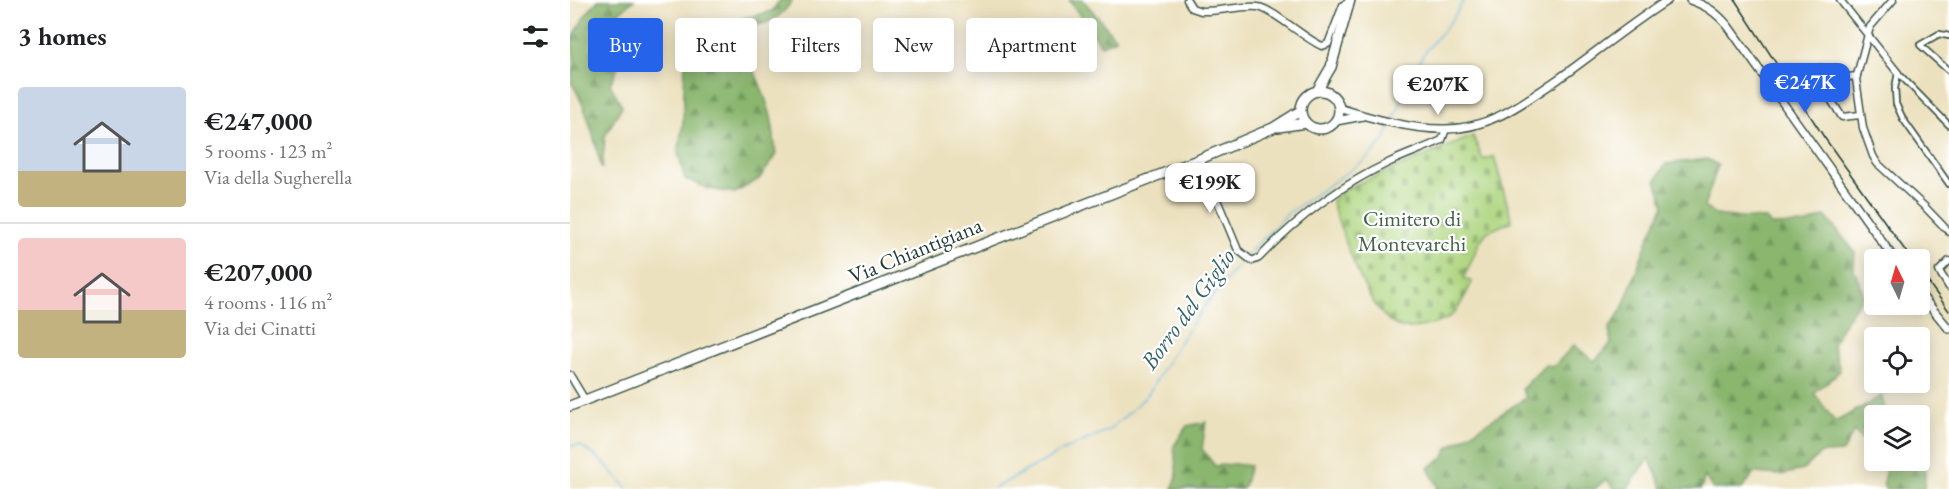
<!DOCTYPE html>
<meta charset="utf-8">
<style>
body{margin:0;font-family:"EB Garamond",serif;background:#f6f6f6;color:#202124;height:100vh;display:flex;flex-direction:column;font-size:22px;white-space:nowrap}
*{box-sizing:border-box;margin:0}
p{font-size:20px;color:#757577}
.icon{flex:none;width:33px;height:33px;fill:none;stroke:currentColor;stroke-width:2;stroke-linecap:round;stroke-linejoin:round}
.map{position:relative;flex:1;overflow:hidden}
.sheet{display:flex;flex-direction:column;background:#fff;width:570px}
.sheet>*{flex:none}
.banner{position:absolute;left:18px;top:18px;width:570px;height:54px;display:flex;gap:12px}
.needle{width:39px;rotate:355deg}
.controls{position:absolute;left:1294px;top:249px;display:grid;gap:12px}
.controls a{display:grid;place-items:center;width:66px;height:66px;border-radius:6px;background:#fff;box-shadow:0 3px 15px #0003;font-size:30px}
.price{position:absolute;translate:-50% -51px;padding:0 14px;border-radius:12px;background:#fff;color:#222;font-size:20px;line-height:39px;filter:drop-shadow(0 2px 3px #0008)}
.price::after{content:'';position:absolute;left:50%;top:36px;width:18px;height:14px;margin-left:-9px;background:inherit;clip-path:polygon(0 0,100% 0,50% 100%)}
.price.current{background:#2563eb;color:#fff}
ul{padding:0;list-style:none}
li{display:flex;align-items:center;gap:18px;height:150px;padding:0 18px}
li+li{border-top:2px solid #e0e0e0}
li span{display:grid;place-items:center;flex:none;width:168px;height:120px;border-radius:6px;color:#555}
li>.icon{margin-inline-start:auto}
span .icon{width:72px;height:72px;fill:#fffc;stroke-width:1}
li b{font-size:26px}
h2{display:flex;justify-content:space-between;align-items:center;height:72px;padding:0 18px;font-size:26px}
.chip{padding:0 21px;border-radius:6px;background:#fff;box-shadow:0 3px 15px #0003;font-size:21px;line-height:54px}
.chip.current{background:#2563eb;color:#fff}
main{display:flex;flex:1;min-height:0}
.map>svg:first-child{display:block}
.forest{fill:url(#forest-firs);stroke:#547a51;stroke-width:1.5}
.cemetery{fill:url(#cemetery-stones);stroke:#66895a;stroke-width:1.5}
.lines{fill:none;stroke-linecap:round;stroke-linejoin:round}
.stream{stroke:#61b7de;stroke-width:1.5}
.pedestrian-casing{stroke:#3e5649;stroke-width:8}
.minor-casing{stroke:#3e5649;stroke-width:9}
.tertiary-casing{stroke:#3e5649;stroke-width:10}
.primary-casing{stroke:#3e5649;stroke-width:12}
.pedestrian{stroke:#fff;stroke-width:4.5}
.minor{stroke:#fff;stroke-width:6}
.tertiary{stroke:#fff;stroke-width:7}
.primary{stroke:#fff;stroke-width:9}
.rail{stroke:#1f3d34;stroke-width:1.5}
.labels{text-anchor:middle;stroke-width:4.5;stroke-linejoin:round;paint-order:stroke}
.park-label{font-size:22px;fill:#426347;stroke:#fff}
.street-label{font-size:22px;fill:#1f3d34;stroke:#fff}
.water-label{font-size:24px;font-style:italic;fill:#336267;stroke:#fff}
</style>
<main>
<section class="sheet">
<h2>3 homes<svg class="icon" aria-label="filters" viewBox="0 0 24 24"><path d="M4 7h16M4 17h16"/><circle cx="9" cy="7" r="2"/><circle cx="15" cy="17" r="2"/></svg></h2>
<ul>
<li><span style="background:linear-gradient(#c9d6e8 70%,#c2b280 0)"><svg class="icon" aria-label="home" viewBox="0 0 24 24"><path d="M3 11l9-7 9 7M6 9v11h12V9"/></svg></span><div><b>€247,000</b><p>5 rooms · 123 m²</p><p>Via della Sugherella</p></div></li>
<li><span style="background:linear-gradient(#f6c9c9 60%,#c2b280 0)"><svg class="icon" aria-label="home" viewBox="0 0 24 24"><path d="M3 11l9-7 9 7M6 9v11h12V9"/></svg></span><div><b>€207,000</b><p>4 rooms · 116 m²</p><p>Via dei Cinatti</p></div></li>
</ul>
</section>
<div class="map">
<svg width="1379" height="489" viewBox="0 0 1379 489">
<defs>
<pattern id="forest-firs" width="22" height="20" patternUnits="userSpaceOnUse" patternTransform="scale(1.5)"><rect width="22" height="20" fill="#8ab66e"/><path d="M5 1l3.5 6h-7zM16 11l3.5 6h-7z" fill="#70955b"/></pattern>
<pattern id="cemetery-stones" width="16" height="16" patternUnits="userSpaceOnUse" patternTransform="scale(1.5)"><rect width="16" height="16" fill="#add57f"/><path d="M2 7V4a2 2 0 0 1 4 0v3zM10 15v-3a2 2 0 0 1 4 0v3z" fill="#8cae69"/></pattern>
</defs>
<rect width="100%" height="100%" fill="#fff"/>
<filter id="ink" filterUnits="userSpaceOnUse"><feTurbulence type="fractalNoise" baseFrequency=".0167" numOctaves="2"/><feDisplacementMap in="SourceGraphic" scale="12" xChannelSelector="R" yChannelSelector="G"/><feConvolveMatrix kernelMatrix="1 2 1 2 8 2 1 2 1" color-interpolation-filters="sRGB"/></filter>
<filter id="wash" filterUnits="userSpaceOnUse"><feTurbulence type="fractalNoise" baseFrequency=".008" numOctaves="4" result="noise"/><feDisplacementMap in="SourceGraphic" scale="24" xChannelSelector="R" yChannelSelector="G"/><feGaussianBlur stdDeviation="1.35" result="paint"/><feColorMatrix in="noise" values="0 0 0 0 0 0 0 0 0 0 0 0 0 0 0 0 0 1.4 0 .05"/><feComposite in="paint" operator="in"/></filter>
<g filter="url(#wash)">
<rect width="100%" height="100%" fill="#ece1be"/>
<g class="forest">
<path d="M28,0H64L39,21C56,51 55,54 40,84L52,106L35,136L32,169C24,140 18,108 1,82L5,62L1,42L14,17Z"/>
<path d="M210,0H222C209,24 192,23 169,31C177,58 191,82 199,110C204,124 204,141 206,156L189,179L165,193L140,189L115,179L108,153L113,122L116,30L160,22L202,11Z"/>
<path d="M499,0H513L546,39L531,45Z"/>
<path d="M1137,159L1148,165L1134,207L1146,215L1172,218L1196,219L1201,225L1237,224L1255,216L1285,252L1284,269L1294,295L1272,326L1263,345L1270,371L1244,393L1265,422L1312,396L1316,415L1305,416V452L1284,431L1273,452L1251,453L1233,470L1211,475L1184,473L1172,489H1143L1135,476L1131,489H1093L1079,458L1057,489H1045L1036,479L1025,489H866L868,487L858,468L873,458L878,448L956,398L952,389L975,365L984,366L1004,345L1024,361L1041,344L1039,329L1052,309L1079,237L1094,205L1086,180L1096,164Z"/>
<path d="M636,422L632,449L645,466L664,464L680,466L673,489H602L607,477L604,446L617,426Z"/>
<path d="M1350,460L1353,462L1355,473L1354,489H1315L1313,483L1317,464L1314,461Z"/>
</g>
<path class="cemetery" d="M903,136L913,160L924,156L942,221L917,232L910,241L894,278L902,282C890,306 885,322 855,326C849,327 838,329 832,328C798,318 774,237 763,206L762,201L775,189Z"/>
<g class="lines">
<g class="stream">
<path d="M823,121C833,99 840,77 852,57C864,37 885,22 893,0"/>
<path d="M677,255L717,214L795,160L813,142L821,125"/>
<path d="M0,446L10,445L32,461L58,489"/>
<path d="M423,489L496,449L539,430L562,410L578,394L607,346L636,304L674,258"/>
</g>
</g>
</g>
<g filter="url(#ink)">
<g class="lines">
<defs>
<g id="pedestrian">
<path d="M1379,36L1369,34L1350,45L1379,71"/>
<path d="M1328,73L1325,88L1326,104L1333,119L1379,184"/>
<path d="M1328,73L1379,125"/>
</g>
<g id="minor">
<path d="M617,0L622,8L631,11C650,12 671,5 688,7C703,9 733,38 752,46L758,44L773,5L780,2"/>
<path d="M1270,0L1328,73"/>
<path d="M1323,0L1300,27L1286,79L1293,128L1303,156L1307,163L1355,207L1379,232"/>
<path d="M1287,76L1270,78L1251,68L1244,73L1272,117L1290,115"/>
<path d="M630,159L668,250L682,261L689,258C726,219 771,185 820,162C837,154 855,148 872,140L876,129"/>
<path d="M1379,261L1369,271L1379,287"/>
<path d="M0,375L15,400"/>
</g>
<g id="tertiary">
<path d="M1120,0C1137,6 1146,12 1158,26L1325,260"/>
<path d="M769,108C801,118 842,130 876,129C919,129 953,103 987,80C1024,54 1060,24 1098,0"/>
<path d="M766,121L793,116"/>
<path d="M1350,294L1379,329"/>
</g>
<g id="primary">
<circle cx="750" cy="110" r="19"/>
<path d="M747,91L761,67L780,0"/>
<path d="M708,127L736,123"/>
<path d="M0,406L630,159L703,128L730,111"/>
</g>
</defs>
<use href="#pedestrian" class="pedestrian-casing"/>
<use href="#minor" class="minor-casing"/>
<use href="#tertiary" class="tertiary-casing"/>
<use href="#primary" class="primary-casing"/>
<use href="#pedestrian" class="pedestrian"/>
<use href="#minor" class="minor"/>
<use href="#tertiary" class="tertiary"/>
<use href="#primary" class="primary"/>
<g class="rail">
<path d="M1165,0L1254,137L1342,260"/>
<path d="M1350,271L1379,311"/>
</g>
</g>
</g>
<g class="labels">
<g class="park-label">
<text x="842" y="226">Cimitero di<tspan x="842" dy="25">Montevarchi</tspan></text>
</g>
<g class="street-label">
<text transform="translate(345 250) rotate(-22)" y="8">Via Chiantigiana</text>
</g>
<g class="water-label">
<text transform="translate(618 309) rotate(-54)" y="8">Borro del Giglio</text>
</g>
</g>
</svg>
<div class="controls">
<a><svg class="needle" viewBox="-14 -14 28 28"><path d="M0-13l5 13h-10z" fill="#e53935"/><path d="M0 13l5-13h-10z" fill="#757577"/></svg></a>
<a><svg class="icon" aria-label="locate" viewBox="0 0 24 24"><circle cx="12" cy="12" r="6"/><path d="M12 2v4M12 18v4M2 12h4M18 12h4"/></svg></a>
<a><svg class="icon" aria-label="layers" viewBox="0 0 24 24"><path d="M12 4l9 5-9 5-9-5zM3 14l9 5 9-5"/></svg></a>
</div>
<b class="price current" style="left:1235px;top:114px">€247K</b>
<b class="price" style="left:868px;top:116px">€207K</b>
<b class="price" style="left:640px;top:214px">€199K</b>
<div class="banner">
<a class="chip current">Buy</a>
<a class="chip">Rent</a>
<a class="chip">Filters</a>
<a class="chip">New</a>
<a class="chip">Apartment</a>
</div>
</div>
</main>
